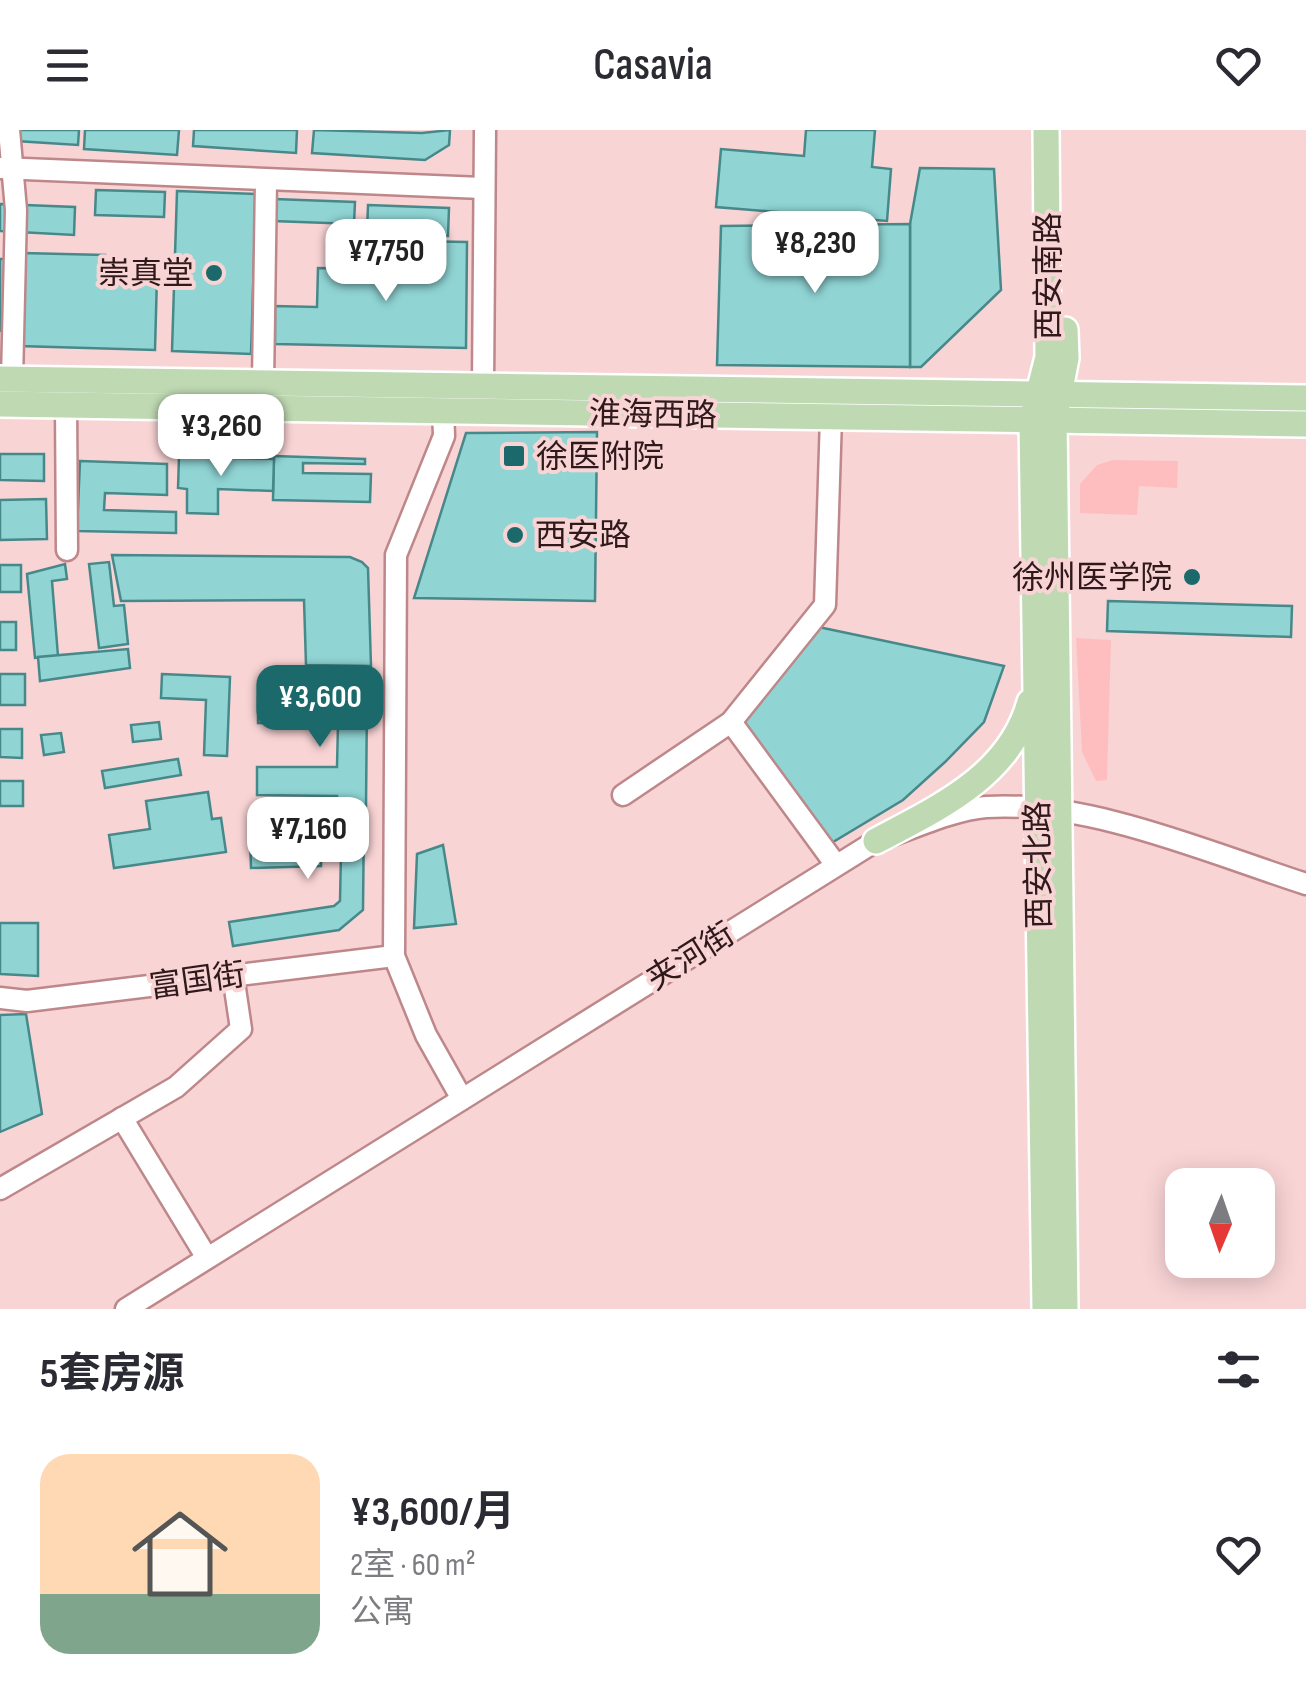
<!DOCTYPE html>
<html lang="zh">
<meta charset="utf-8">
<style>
body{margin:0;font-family:"Sofia Sans Condensed","Noto Sans SC",sans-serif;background:#f7f7f7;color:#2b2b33;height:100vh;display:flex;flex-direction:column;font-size:38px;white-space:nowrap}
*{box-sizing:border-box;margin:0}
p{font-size:32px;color:#7c7c81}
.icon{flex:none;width:55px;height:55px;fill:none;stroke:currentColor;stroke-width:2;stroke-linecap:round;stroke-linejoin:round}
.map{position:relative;height:1179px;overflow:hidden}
.details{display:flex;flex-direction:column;background:#fff;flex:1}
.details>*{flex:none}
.needle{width:65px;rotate:182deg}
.tools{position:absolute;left:1165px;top:1038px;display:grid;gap:20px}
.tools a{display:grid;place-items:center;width:110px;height:110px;border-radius:20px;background:#fff;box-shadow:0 5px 25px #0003;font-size:50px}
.price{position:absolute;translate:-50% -85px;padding:0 22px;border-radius:20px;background:#fff;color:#222;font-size:32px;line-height:65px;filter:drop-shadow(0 2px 5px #0008)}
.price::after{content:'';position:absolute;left:50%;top:60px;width:30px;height:22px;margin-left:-15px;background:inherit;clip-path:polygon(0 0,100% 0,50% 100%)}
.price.active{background:#1b696a;color:#fff}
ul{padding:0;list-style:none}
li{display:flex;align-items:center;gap:30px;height:250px;padding:0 40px}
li+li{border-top:2px solid #e1e1e2}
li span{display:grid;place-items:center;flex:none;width:280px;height:200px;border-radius:30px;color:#555}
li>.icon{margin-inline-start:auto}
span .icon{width:120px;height:120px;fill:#fffc;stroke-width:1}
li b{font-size:42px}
h2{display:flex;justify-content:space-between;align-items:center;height:120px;padding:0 40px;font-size:42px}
header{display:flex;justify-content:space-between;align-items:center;height:130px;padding:0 40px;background:#fff;font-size:45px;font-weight:600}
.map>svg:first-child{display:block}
.green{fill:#febec0}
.building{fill:#90d4d4;stroke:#47898a;stroke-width:2.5}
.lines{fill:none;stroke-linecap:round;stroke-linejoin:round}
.minor-casing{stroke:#be8789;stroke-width:25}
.major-casing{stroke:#fff;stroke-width:30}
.minor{stroke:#fff;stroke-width:20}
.major{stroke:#bfd9b3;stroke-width:25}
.poi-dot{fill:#1b696a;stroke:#f9d4d5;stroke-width:4}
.labels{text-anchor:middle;stroke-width:8;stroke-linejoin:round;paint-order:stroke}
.poi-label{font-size:32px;fill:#2f191a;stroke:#f9d4d5;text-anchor:end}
.street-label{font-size:32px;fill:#2f191a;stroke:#f9d4d5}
</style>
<header><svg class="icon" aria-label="menu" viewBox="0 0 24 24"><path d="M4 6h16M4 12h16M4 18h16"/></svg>Casavia<svg class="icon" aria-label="heart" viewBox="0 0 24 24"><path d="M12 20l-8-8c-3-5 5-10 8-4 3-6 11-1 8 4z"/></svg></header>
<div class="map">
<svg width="1306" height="1179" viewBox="0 0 1306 1179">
<rect width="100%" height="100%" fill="#f9d4d5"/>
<g class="green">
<path d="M1113,330L1178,331L1177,358L1139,356L1137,385L1080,383V354L1097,335Z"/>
<path d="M1076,508L1111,510L1107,650L1096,651L1082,622Z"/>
</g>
<g class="building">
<path d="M17,0H79L78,15L16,11Z"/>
<path d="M85,0H179L177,25L84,19Z"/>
<path d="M194,0H297L296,23L193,16Z"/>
<path d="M314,0L422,3L450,0L449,15L425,30L312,23Z"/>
<path d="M806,0H875L872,37L891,39L887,91L716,77L721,19L804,26Z"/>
<path d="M920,38L994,39L1001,160L921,237H910V94Z"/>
<path d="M96,60L165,62L164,87L95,85Z"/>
<path d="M177,61L256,64L251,224L172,221Z"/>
<path d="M274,69L355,72L354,94L273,91Z"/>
<path d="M0,74L75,77L74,105L0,101Z"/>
<path d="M368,75L449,78L448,106L367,103Z"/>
<path d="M910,94V237L717,235L721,96Z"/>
<path d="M414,111L467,112L466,218L275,214V176L317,177L318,138L414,140Z"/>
<path d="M22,123L105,125V145L157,146L155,220L19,216Z"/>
<path d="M0,129H6L2,201H0Z"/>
<path d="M597,302L595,471L414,468L466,303Z"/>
<path d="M0,324H44V351L0,350Z"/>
<path d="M274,326L365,329V334L303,333V343L371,344L370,372L273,370Z"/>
<path d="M179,327L274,329L273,361L218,359V384L187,383V359L178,358Z"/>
<path d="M80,331L167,334V365L105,363L104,380L176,382V403L77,401Z"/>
<path d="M46,369L47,409L0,410V370Z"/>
<path d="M112,425L350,427L362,432L368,438L371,536L306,535L304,470L121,471Z"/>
<path d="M109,432L114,476L124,475L128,514L99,518L89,434Z"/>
<path d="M65,434L67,449L52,451L58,526L35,528L27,444Z"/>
<rect x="0" y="435" width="21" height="27"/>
<path d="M1108,471L1292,476L1291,507L1107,501Z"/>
<rect x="0" y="492" width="16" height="28"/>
<path d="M809,495L1004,536L984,592L945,632L903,670L823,718L731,592Z"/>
<path d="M128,519L130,538L40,551L38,527Z"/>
<rect x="0" y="544" width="25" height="31"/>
<path d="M162,544L230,547L227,626L204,625L206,570L161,568Z"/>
<path d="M258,567L367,570L366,676H337V666L257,665V637H337L338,594L258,593Z"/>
<path d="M159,592L161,609L133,612L131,595Z"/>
<path d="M0,599H22V628L0,627Z"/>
<path d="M61,603L64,622L44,625L41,605Z"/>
<path d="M178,629L181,645L105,658L102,641Z"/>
<rect x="0" y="651" width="23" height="25"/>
<path d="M208,662L212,689L221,688L226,722L114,738L109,705L150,699L146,671Z"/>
<path d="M341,685H364L363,780L339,800L233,816L229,792L334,776L340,771L341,722H321V736L251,738L250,705L341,704Z"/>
<path d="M443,715L456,794L414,798L417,724Z"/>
<path d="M0,793H38V846L0,844Z"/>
<path d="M26,884L42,984L0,1002V885Z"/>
</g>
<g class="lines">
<defs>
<g id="minor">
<path d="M9,0L16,80L12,250"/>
<path d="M0,38L482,58"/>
<path d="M263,253L266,50"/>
<path d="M483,256L485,0"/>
<path d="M66,275L67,420"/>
<path d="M443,278L444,306L396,425L394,826L426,905L462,969"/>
<path d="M731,592L836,735"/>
<path d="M623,665L731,592L825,475L831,287"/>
<path d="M0,868L27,871L394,826"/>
<path d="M122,988L207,1128"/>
<path d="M0,1059L176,957L241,899L233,845"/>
<path d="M126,1179L876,711C910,700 951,680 986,677C1088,670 1210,723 1306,754"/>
</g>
<g id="major">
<path d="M0,249L1306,268"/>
<path d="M0,274L1306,294"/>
<path d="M876,711C938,678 1010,646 1030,572"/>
<path d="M1045,1179L1032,290L1048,227L1046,0"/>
<path d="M1065,1179L1054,290L1066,228L1065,200"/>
</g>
</defs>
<use href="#minor" class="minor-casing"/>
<use href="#major" class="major-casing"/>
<use href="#minor" class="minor"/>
<use href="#major" class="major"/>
</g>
<g class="poi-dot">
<circle cx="214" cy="143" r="10"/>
<rect x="502" y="314" width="24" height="24" rx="5"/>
<circle cx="515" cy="405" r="10"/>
<circle cx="1192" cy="447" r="10"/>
</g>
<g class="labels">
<g class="poi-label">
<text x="194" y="154">崇真堂</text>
<text x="536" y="337" text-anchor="start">徐医附院</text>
<text x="535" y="416" text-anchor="start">西安路</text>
<text x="1172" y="458">徐州医学院</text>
</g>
<g class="street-label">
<text transform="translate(1048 146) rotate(-90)" y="11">西安南路</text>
<text transform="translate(653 284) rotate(1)" y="11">淮海西路</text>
<text transform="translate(1038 735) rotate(-91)" y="11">西安北路</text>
<text transform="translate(690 826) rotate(-32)" y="11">夹河街</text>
<text transform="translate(197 850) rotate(-8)" y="11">富国街</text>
</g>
</g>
</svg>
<div class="tools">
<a><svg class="needle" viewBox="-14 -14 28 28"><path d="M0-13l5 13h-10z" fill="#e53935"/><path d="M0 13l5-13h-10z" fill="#7c7c81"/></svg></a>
</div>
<b class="price" style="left:815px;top:166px">¥8,230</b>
<b class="price" style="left:386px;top:174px">¥7,750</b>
<b class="price" style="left:221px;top:349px">¥3,260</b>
<b class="price active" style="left:320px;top:620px">¥3,600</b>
<b class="price" style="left:308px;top:752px">¥7,160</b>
</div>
<section class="details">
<h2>5套房源<svg class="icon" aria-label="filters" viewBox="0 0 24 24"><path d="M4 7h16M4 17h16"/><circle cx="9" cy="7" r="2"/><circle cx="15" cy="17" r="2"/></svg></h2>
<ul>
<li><span style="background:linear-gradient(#ffd9b3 70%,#7fa58c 0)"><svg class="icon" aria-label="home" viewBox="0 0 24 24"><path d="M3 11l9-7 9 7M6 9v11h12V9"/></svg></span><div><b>¥3,600/月</b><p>2室 · 60 m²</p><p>公寓</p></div><svg class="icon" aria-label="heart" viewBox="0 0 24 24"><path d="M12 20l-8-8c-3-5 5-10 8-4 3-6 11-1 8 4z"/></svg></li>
</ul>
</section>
